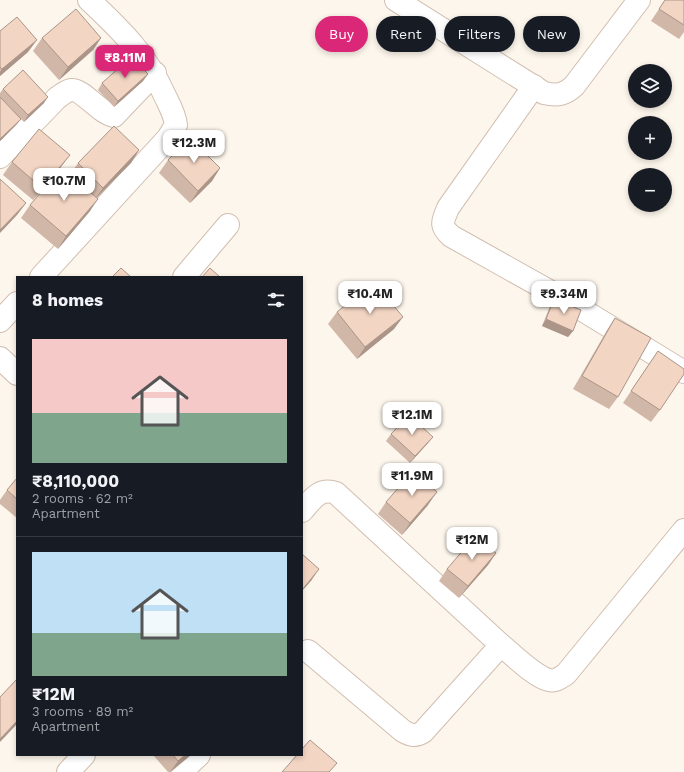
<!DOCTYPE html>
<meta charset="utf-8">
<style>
body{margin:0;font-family:"Work Sans",sans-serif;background:#242831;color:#f1f3f6;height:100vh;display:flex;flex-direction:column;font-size:15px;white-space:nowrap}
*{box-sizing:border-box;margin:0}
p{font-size:13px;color:#9ea1a6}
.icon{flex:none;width:22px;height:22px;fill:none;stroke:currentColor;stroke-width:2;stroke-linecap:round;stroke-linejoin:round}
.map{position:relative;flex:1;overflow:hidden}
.sheet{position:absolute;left:16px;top:276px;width:287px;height:480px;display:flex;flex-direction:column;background:#171b24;border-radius:0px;box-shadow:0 2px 6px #0003}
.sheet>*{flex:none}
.banner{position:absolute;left:315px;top:16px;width:309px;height:36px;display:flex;gap:8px}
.buttons{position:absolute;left:628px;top:64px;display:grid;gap:8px}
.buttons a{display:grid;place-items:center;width:44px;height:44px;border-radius:50%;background:#171b24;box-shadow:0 2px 6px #0003;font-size:20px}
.price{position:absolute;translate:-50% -34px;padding:0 9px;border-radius:8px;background:#fff;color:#222;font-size:13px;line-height:26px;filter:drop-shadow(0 1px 2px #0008)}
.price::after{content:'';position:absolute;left:50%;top:24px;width:12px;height:9px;margin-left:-6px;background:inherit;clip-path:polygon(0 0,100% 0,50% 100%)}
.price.active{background:#db2777;color:#fff}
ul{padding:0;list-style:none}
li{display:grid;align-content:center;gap:8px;height:212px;padding:0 16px}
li+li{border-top:1px solid #363941}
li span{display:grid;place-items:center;height:124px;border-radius:0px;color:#555}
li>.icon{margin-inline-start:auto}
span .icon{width:72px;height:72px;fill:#fffc;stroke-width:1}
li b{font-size:17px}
h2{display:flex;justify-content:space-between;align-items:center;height:48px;padding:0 16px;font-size:17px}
.pill{padding:0 14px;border-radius:18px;background:#171b24;box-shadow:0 2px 6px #0003;font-size:14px;line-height:36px}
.pill.active{background:#db2777;color:#fff}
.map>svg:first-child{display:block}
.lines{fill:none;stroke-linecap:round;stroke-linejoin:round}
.street-casing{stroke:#d1beb0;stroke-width:24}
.street{stroke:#fff;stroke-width:22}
.wall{fill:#d1b7a8}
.shaded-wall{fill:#aa9588}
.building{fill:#f3d5c3;stroke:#aa9588}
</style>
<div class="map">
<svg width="684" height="772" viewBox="0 0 684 772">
<rect width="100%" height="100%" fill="#fdf6ec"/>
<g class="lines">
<defs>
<g id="street">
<path d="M396,0L544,93C557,96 564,95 574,86L639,0"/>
<path d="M534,86L448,208C443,221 439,225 451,236L576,306L684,372"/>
<path d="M0,157L57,98C61,95 66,91 71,90C83,89 99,113 114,116L155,73"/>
<path d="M41,277L168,138L176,125C175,115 170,106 165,96C147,55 121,30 89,0"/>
<path d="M184,277L228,225"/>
<path d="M0,321L17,303"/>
<path d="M0,358L17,374"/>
<path d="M302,511C312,500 319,487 336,493L501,645"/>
<path d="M308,651L403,731C410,735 415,737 423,732L501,645C512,654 535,677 549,680C556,682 561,677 566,674L684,530"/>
<path d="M68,772L84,755"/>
<path d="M181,772L199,755"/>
</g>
</defs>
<use href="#street" class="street-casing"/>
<use href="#street" class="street"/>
</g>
<g class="wall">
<path d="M665,0H684V32L679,39L651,21Z"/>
<path d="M0,31L28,52L0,76Z"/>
<path d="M42,38H101L93,50L59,80L33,51Z"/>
<path d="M148,74L143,81L114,107L98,90L102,83Z"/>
<path d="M3,89L44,103L24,122L21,119L16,125L0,141V93Z"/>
<path d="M139,150L131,163L97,198L90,211L58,249L21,218L30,205L70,175L78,163Z"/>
<path d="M168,160L220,168L212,181L190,203L159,173Z"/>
<path d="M12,162L61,167L33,200L3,175Z"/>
<path d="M554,299L573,331L568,337L542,326L550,306Z"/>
<path d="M337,312L394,329L357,359L328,324Z"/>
<path d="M615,318L618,397L609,409L573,389L607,330Z"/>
<path d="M658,351L660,410L651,422L623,403Z"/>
<path d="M391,434L428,443L410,463L386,441Z"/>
<path d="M17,478V518L0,504V500L7,490Z"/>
<path d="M386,502L428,505L402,535L378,514Z"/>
<path d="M496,553L488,565L459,598L439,581L447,569Z"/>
<path d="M153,755H191L171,772H168Z"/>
</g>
<g class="shaded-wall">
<path d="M101,38L93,50L59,80L68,67Z"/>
<path d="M37,40L28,52L0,76V72L2,69Z"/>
<path d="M148,74L143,81L114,107L118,101Z"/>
<path d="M48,97L44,103L24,122L28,115Z"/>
<path d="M21,119L16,125L0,141V139Z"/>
<path d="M139,150L131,163L94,200L103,188Z"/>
<path d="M70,155L61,167L33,200L42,188Z"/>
<path d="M220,168L212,181L190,203L198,191Z"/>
<path d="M98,199L90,211L58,249L66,236Z"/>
<path d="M26,203L17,215L0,233V230Z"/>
<path d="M403,317L394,329L357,359L365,347Z"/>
<path d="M546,319L573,331L568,337L542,326Z"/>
<path d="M433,437L428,443L410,463L415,456Z"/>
<path d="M437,492L428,505L402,535L410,523Z"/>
<path d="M496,553L488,565L459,598L468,586Z"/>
<path d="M319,569L311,581L302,591V590Z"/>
<path d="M17,721V724L0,742V739Z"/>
<path d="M185,755H191L170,772L178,761Z"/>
</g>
<g class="building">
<path d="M665,0H684V25L659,9Z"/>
<path d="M76,9L101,38L68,67L42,38Z"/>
<path d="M17,17L37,40L2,69L0,67V31Z"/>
<path d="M131,57L148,74L118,101L102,83Z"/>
<path d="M23,70L48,97L28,115L3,89Z"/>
<path d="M0,97L21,119L0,139Z"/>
<path d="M114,126L139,150L103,188L78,163Z"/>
<path d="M39,129L70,155L42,188L12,162Z"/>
<path d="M190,138L220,168L198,191L168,160Z"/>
<path d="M62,168L98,199L66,236L30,205Z"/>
<path d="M0,179L26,203L0,230Z"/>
<path d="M121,268L131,277H112Z"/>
<path d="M210,268L220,277H202Z"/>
<path d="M374,282L403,317L365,347L337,312Z"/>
<path d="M554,299L581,310L573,331L546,319Z"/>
<path d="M615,318L651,338L618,397L582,376Z"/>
<path d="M658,351L684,369V374L660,410L631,391Z"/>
<path d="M409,415L433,437L415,456L391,434Z"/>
<path d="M413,471L437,492L410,523L386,502Z"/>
<path d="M17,478V499L7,490Z"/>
<path d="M476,535L496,553L468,586L447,569Z"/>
<path d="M302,554L319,569L302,590Z"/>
<path d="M17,679V721L0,739V697Z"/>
<path d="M310,740L337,763L329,772H282L297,755H302V749Z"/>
<path d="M173,755H185L178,761Z"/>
</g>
</svg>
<div class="buttons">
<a><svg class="icon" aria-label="layers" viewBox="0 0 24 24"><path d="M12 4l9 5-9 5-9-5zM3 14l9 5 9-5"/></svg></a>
<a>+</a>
<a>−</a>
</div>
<b class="price active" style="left:125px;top:79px">₹8.11M</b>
<b class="price" style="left:194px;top:164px">₹12.3M</b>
<b class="price" style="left:64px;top:202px">₹10.7M</b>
<b class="price" style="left:370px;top:315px">₹10.4M</b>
<b class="price" style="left:564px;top:315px">₹9.34M</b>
<b class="price" style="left:412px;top:436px">₹12.1M</b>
<b class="price" style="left:412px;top:497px">₹11.9M</b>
<b class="price" style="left:472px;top:561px">₹12M</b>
<div class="banner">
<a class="pill active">Buy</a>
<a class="pill">Rent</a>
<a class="pill">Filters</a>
<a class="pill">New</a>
</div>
<section class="sheet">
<h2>8 homes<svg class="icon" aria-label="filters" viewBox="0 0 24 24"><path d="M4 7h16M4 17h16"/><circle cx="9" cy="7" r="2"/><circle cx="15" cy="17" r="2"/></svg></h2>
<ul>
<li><span style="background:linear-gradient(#f6c9c9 60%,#7fa58c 0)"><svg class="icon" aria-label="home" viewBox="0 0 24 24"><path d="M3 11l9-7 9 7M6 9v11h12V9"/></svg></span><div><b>₹8,110,000</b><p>2 rooms · 62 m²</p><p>Apartment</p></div></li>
<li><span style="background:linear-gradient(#bfe0f5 65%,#7fa58c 0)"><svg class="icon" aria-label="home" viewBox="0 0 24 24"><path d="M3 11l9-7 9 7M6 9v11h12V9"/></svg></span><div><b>₹12M</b><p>3 rooms · 89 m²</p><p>Apartment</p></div></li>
</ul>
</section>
</div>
